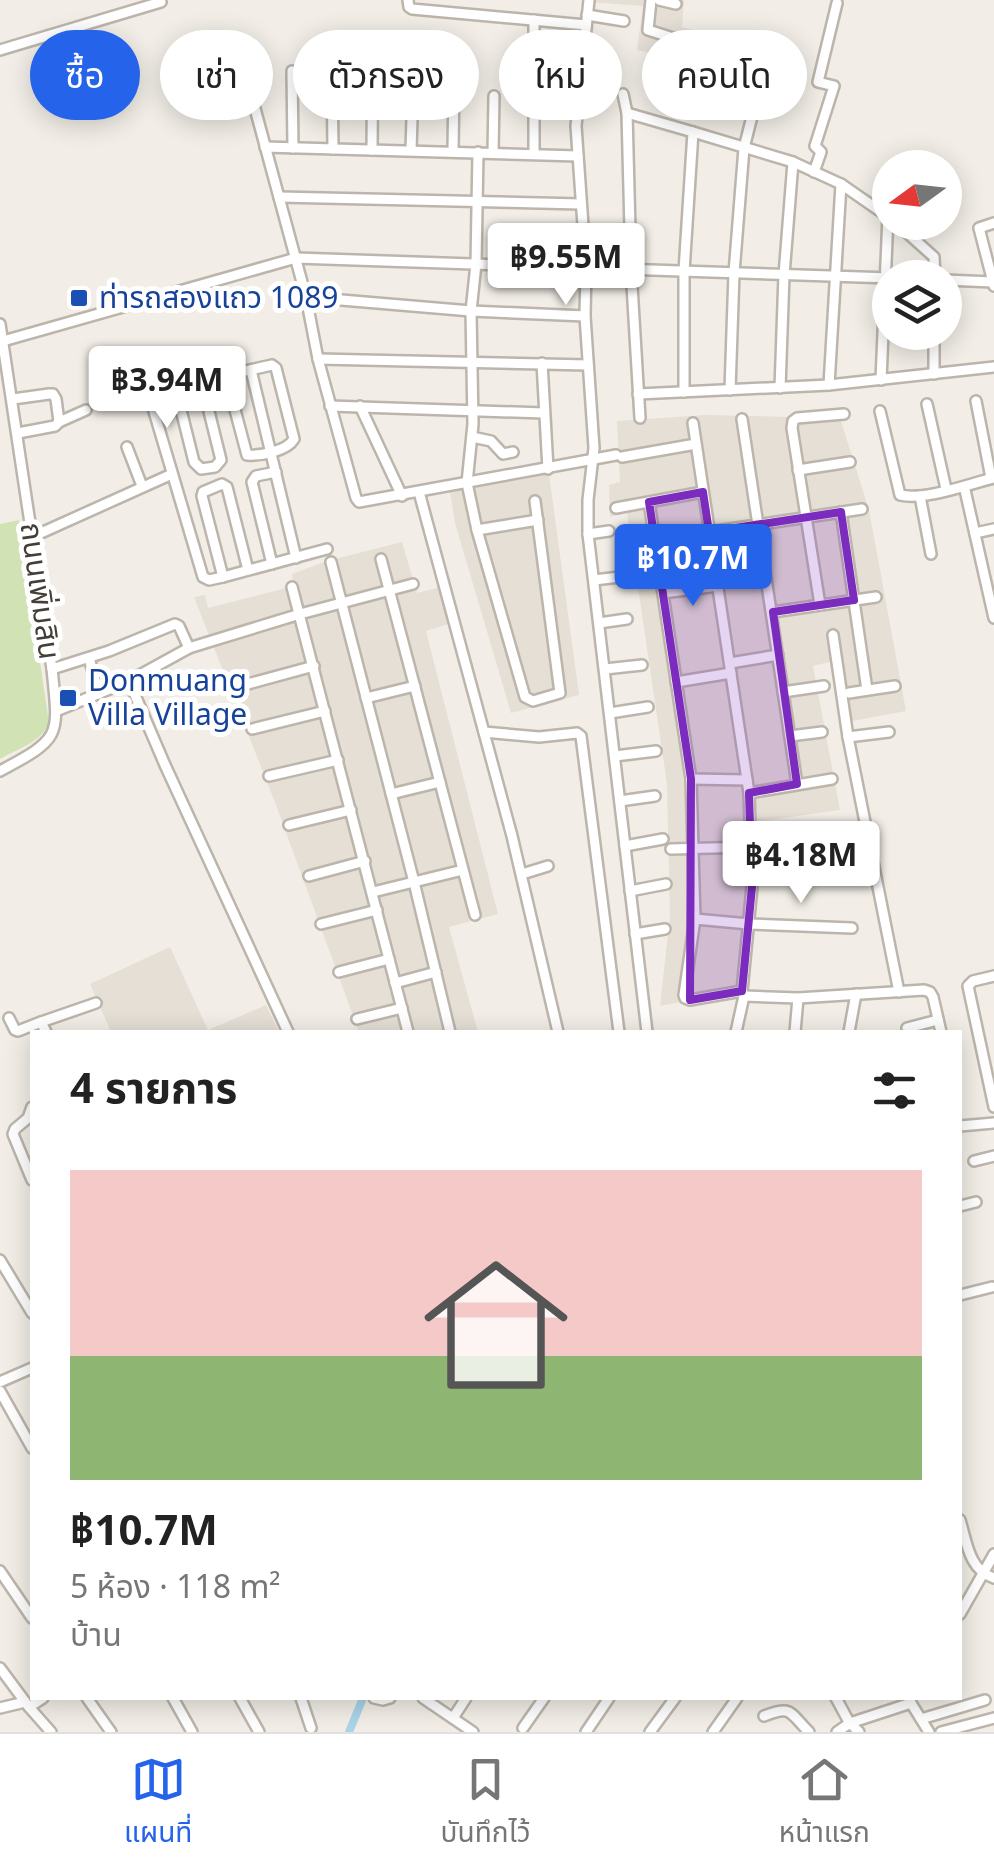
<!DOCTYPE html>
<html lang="th">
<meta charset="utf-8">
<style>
body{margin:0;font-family:"Noto Sans","Noto Sans Thai",sans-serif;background:#f2f2f2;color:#222;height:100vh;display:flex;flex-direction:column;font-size:38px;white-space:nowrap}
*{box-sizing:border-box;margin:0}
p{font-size:32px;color:#767676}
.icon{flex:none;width:55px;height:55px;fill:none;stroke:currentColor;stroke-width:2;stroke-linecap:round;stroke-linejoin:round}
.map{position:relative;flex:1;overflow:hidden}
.drawer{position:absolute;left:30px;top:1030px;width:932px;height:670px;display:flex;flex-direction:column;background:#fff;border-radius:0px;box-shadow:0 5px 25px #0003}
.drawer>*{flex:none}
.top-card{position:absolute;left:30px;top:30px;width:935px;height:90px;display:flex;gap:20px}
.needle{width:65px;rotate:255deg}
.tools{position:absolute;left:872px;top:150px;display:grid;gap:20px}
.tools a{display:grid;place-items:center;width:90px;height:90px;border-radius:50%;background:#fff;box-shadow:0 5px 25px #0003;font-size:50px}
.price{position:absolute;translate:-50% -85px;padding:0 22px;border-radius:10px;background:#fff;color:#222;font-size:32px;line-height:65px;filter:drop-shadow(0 2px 5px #0008)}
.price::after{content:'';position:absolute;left:50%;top:60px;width:30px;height:22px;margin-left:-15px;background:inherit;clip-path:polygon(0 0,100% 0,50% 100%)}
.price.current{background:#2563eb;color:#fff}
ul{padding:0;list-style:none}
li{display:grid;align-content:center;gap:20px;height:530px;padding:0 40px}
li+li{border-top:2px solid #e0e0e0}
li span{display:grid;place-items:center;height:310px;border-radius:0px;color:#555}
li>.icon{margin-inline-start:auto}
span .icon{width:180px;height:180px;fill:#fffc;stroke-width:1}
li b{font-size:42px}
h2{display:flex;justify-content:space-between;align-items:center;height:120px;padding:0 40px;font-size:42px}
.tag{padding:0 35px;border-radius:45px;background:#fff;box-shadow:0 5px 25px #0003;font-size:35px;line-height:90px}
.tag.current{background:#2563eb;color:#fff}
.tab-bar{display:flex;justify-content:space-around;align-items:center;height:140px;border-top:2px solid #e0e0e0;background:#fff;font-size:28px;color:#767676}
.tab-bar a{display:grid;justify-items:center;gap:5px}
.tab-bar .current{color:#2563eb}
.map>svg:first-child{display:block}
.residential{fill:#e5dfd6}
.green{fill:#d1e2b4}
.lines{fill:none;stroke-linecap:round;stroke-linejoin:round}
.canal{stroke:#a9d4e9;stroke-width:8}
.minor-casing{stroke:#bcb5ab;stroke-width:14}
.minor{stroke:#fff;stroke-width:9}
.marked{fill:#7b2cbf;fill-opacity:0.2;stroke:#7b2cbf;stroke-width:8;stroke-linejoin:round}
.transit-dot{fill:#1a4fb4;stroke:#fff;stroke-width:4}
.labels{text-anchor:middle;stroke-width:10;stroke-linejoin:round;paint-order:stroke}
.transit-label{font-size:30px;fill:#164399;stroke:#fff;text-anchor:start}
.street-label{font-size:30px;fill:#443e37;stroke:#fff}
</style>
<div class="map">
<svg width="994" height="1732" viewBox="0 0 994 1732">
<rect width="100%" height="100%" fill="#f2eee7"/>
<g class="residential">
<path d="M589,0H684L682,27L733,41L726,70L637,50L643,6L589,2Z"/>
<path d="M705,415L840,418L869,510L906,711L847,722L833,661L813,666L840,810L754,822L753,925L741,990L660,1006L670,916L667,784L627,513L610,517L609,485L620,482L617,421Z"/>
<path d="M549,474L579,695L511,713L455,523L450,492Z"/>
<path d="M402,542L417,593L441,587L451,623L426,631L498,914L449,927L478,1032H359L276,805L194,597L205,595L208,608L294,586L292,574L327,561Z"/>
<path d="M170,947L208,1030L266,1005L279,1032H111L90,984Z"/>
</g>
<path class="green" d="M19,520L49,723C42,742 17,749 0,759V524Z"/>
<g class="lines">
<path class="canal" d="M349,1732L363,1698"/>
<defs>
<g id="minor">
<path d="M408,0L409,7L412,9L586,25"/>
<path d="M589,0L576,126L586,268L585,316L594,448L588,500V534L647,1032"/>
<path d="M651,0L648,30L720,53"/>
<path d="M659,0L676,4"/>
<path d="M587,15L624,21"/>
<path d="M534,20V154"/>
<path d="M0,50L161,2"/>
<path d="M332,67L333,149"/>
<path d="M292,71L293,148"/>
<path d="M247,79L306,297L318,359L356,498L359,502L616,455"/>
<path d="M623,94L627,113L631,269L640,418"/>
<path d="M627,113L693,132L684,271V392"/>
<path d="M693,132L793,162L841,184L890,218"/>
<path d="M265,147L578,156"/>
<path d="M372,150L373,37"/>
<path d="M411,150L413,87"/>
<path d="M453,151L454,80"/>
<path d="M478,152L476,264L471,311L473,424L467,483L477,530L525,697L533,701L560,693L535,501"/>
<path d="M493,153L494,96"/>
<path d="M814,172L821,152L815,146L834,86L818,82L837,3"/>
<path d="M279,197L581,204"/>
<path d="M895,222L934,257L935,278"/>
<path d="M994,223L979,228L994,286"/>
<path d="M945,280L993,282"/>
<path d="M306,297L471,311L585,316"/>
<path d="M0,324L52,669C59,737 62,738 0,771"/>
<path d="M3,341L296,258L890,278"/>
<path d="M318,359L588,365"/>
<path d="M542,363L548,469"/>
<path d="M251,370L296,558"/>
<path d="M934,374V332"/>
<path d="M226,376L247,455C261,456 287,451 294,439L276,368L272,365C238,373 183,382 155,399L153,408L203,577L209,580L223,577L327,549"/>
<path d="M881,380L888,216"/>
<path d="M829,385L841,184"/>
<path d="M780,388L784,275L793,162"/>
<path d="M176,390L194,462L201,469L215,467L221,460L202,383"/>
<path d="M730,390L734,273L744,148L763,73L761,69L737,61"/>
<path d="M638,394L829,385L994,367"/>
<path d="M13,399L49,394H53L56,399L59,422L55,426L18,433"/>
<path d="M976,401L991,478"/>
<path d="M927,404L946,489"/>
<path d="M330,406L544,413"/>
<path d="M360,406L402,496"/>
<path d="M880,411L900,495C925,501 968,484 994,478"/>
<path d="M742,419L797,784"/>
<path d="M59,422L86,410"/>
<path d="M693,423L749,793L752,887L742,991L744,996L736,1032"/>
<path d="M472,437L491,441L503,454L513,452"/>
<path d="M127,447L142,486"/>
<path d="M622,457L696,444"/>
<path d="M798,470L850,462"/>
<path d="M965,490L994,618"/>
<path d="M419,492L512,836L558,1032"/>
<path d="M920,496L931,554"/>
<path d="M649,502L691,779L695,919L684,995L685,998L690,1000L742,991"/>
<path d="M616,508L703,492"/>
<path d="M841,512L867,690"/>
<path d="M477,530L538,520"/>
<path d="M709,532L862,509"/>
<path d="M975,533L994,529"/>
<path d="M588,534L609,531"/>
<path d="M32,537L172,474"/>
<path d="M381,559L475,915"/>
<path d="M331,562L414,882L450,1032"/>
<path d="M272,564L252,482L256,476L276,472"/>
<path d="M223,577L202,496L203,492L222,484L227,487L248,570"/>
<path d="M594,580L620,577"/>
<path d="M292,587L408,1032"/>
<path d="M663,593L718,586"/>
<path d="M820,605L792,428L793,421L797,418L844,414"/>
<path d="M773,612L876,597"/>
<path d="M599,623L627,619"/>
<path d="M833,635L848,737L899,992"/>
<path d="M89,658L99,694"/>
<path d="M730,663L778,655"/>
<path d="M52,669L109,651L175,624L179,626L189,648"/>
<path d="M605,669L642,665"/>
<path d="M129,681L165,765L288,1032"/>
<path d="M676,682L731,673"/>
<path d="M233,688L314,666"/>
<path d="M783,692L824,686"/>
<path d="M849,693L895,686"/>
<path d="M366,698L415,686"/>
<path d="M56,711L129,681L189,648L205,643L300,614L413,584"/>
<path d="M610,713L648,707"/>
<path d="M252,729L325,711"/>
<path d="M484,732L539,737L577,733L581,736L619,1032"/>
<path d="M790,736L822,732"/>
<path d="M848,737L889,732"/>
<path d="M615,756L656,751"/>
<path d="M269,776L338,760"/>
<path d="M691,779L747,780"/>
<path d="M749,793L832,779"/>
<path d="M391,794L440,782"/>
<path d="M620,801L655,796"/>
<path d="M289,825L351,810"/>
<path d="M625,846L663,839"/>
<path d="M671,849L752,847"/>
<path d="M522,874L548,866"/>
<path d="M309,876L365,861"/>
<path d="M630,891L666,884"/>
<path d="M373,892L463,870"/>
<path d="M695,919L749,924L852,928"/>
<path d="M321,924L377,910"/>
<path d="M635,934L665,929"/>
<path d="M339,972L389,959"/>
<path d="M994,976L973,981L968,986L994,1107"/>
<path d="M395,983L436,972"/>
<path d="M744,996L798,998L924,990L930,992L933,997L941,1032"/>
<path d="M9,1018L15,1030L18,1031L41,1022"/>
<path d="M357,1019L402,1008"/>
<path d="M907,1028L938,1020"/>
<path d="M46,1032L41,1022L96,1003"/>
<path d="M795,1032L798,998"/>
<path d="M849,1032L856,994"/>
<path d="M32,1107L28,1118L15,1129L13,1134L32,1180"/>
<path d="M960,1126L994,1123"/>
<path d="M974,1161L994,1156"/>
<path d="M960,1206L976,1202"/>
<path d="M0,1260L32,1313"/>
<path d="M960,1295L992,1287"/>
<path d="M0,1382L32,1368"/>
<path d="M0,1391L32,1448"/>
<path d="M960,1520C967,1543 969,1570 994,1578"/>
<path d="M0,1571L32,1618"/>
<path d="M960,1614L994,1554"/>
<path d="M0,1668L29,1707L51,1732"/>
<path d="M87,1698L111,1732"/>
<path d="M173,1698L192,1732"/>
<path d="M240,1698L259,1732"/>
<path d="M301,1698L311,1728"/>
<path d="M374,1698L383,1700L390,1698"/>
<path d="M423,1698L473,1732"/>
<path d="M836,1698L849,1722L859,1732"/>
<path d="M911,1703L929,1732"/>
<path d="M29,1707L43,1698"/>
<path d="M0,1708L25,1702"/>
<path d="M764,1716C792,1705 789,1712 809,1732"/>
<path d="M453,1718L466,1698"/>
<path d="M921,1719L985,1700"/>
<path d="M523,1728L544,1698"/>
<path d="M586,1732L609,1698"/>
<path d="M650,1732L675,1698"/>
<path d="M713,1732L737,1698"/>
<path d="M837,1732L850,1723L911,1703"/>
<path d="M941,1732L994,1718"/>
</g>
</defs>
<use href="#minor" class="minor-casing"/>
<use href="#minor" class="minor"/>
</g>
<path class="marked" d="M703,492L709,532L841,512L854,600L773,612L797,784L749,793L752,887L742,991L690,1000L691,779L649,502Z"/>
<g class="transit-dot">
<rect x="69" y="288" width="20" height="20" rx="5"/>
<rect x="58" y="688" width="20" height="20" rx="5"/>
</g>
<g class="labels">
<g class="transit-label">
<text x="99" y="308">ท่ารถสองแถว 1089</text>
<text x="88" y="691">Donmuang<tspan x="88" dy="34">Villa Village</tspan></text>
</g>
<g class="street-label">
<text transform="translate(40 591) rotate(82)" y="10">ถนนเพิ่มสิน</text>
</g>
</g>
</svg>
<div class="tools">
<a><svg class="needle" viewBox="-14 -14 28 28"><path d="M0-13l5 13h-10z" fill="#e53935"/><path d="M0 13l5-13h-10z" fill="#767676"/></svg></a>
<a><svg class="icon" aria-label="layers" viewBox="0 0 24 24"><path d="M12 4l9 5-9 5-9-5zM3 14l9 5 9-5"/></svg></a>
</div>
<b class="price" style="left:566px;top:308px">฿9.55M</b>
<b class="price" style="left:167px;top:431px">฿3.94M</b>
<b class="price current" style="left:693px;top:609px">฿10.7M</b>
<b class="price" style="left:801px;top:906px">฿4.18M</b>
<div class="top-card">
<a class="tag current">ซื้อ</a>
<a class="tag">เช่า</a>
<a class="tag">ตัวกรอง</a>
<a class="tag">ใหม่</a>
<a class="tag">คอนโด</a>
</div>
<section class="drawer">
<h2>4 รายการ<svg class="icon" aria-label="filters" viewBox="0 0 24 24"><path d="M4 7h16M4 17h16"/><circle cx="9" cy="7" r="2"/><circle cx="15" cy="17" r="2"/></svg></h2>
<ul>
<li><span style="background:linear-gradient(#f6c9c9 60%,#8fb573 0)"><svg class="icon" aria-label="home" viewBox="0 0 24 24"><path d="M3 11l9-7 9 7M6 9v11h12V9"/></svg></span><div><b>฿10.7M</b><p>5 ห้อง · 118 m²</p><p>บ้าน</p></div></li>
</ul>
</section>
</div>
<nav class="tab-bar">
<a class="current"><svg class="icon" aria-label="map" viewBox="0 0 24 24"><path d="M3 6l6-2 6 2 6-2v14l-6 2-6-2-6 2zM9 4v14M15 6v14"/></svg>แผนที่</a>
<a><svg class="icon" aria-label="saved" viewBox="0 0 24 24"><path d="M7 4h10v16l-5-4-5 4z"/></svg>บันทึกไว้</a>
<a><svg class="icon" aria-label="home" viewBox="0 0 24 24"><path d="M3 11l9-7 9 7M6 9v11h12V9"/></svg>หน้าแรก</a>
</nav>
